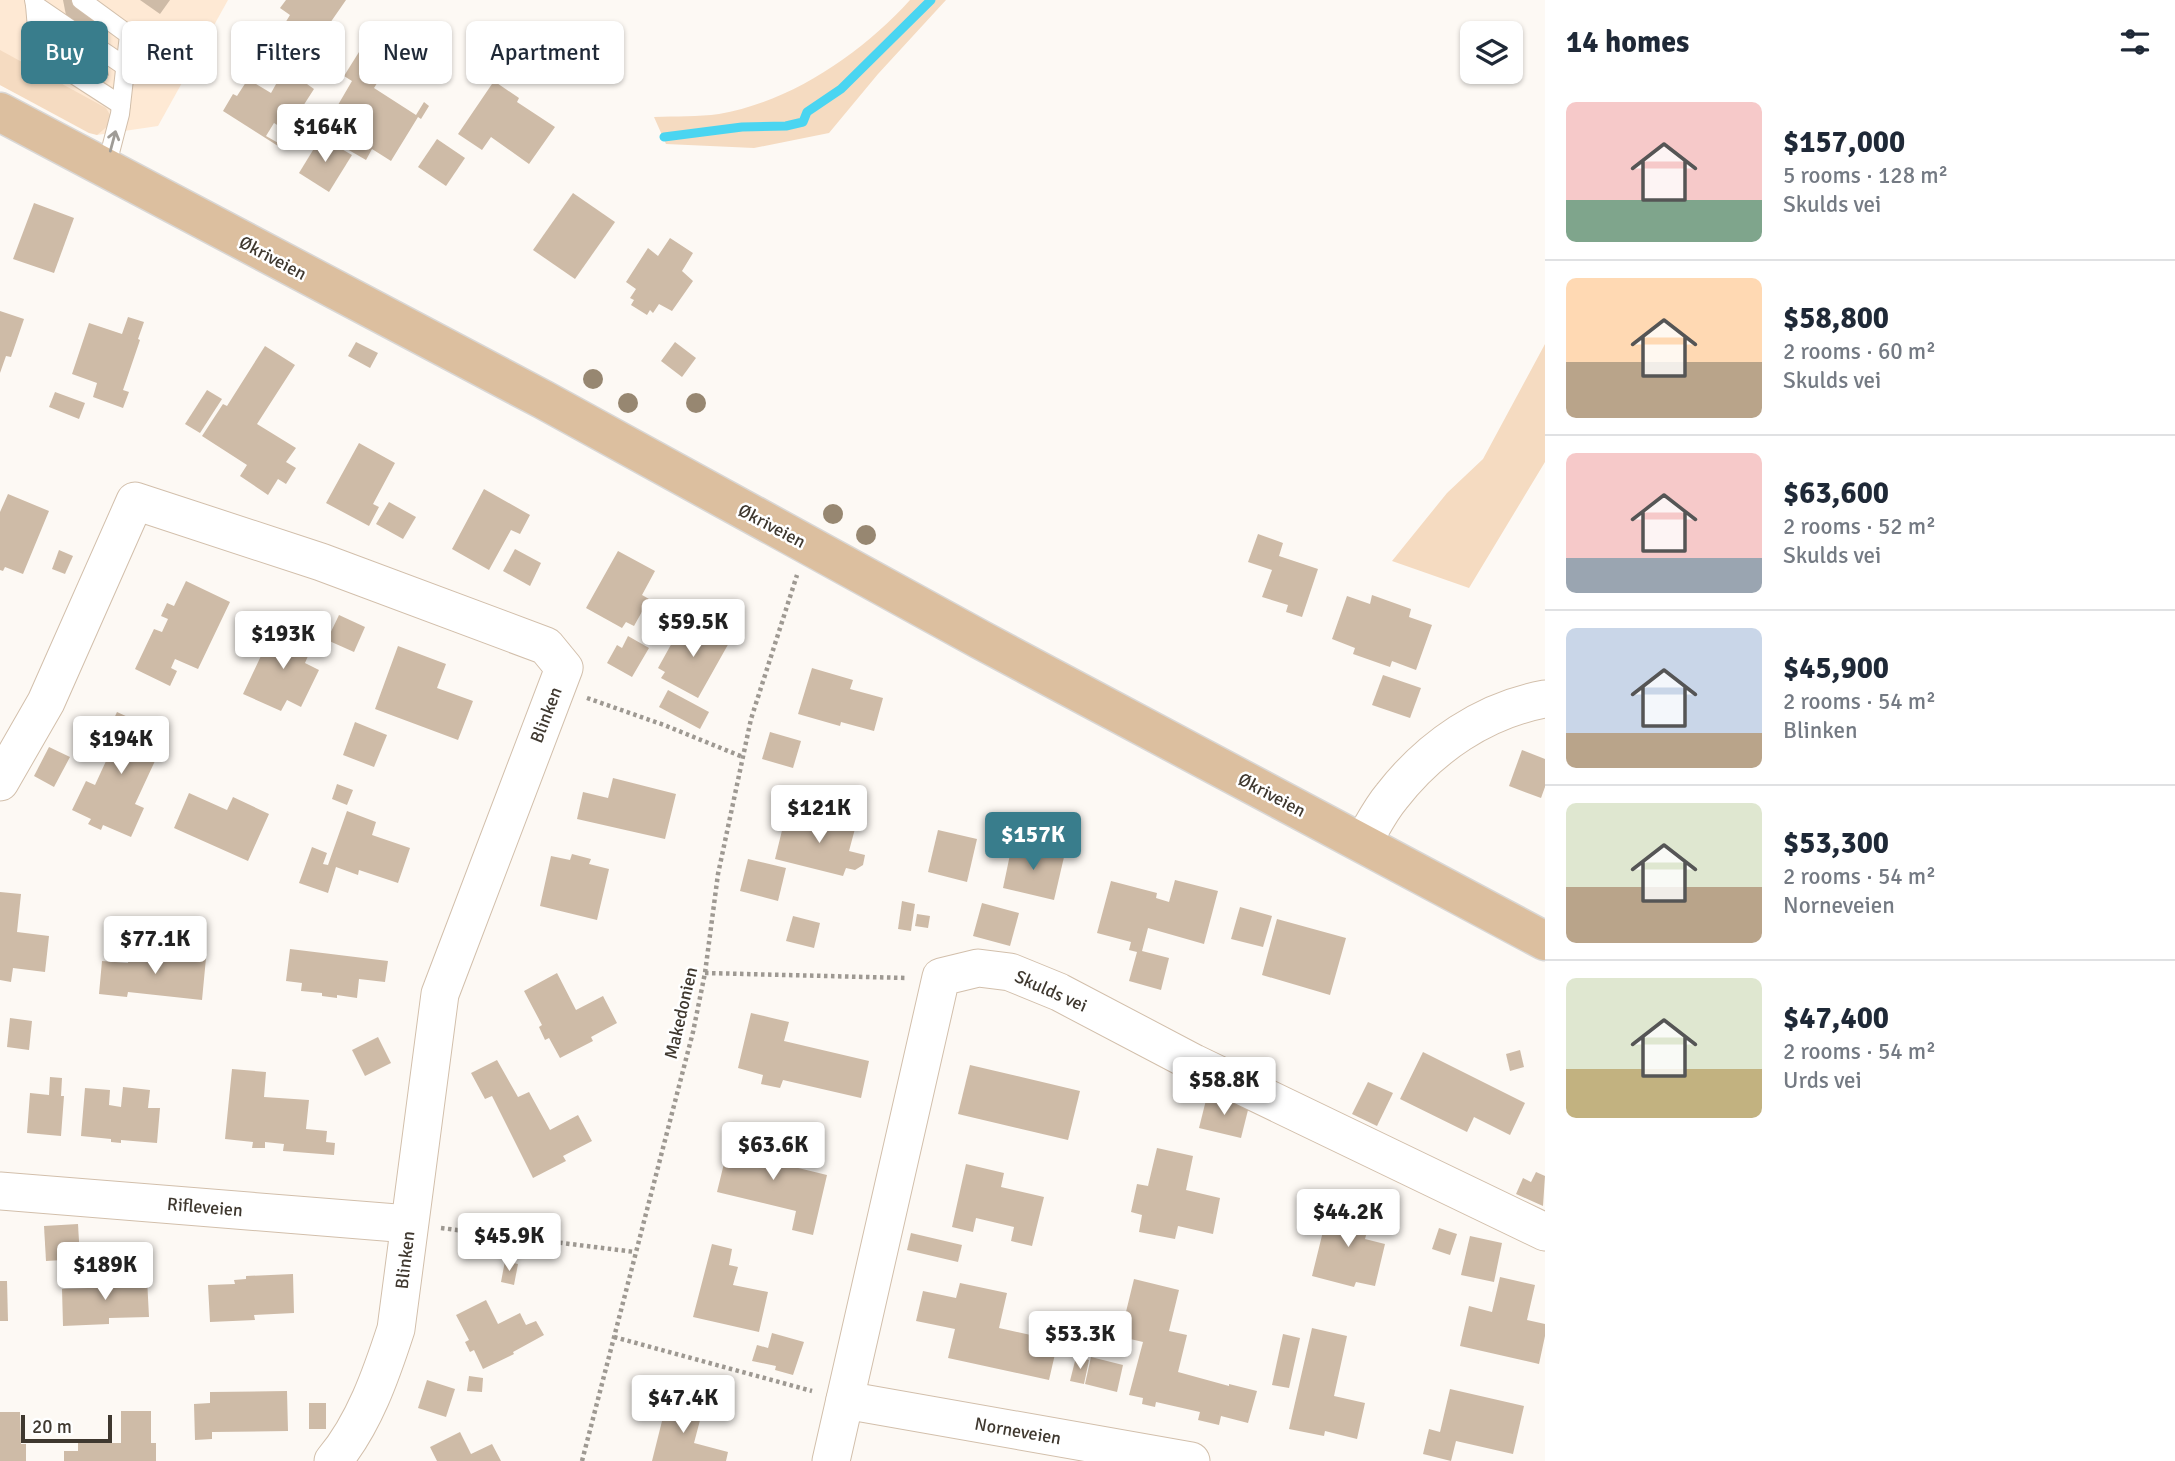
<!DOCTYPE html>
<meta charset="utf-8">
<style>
body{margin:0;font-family:Signika,sans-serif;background:#f2f2f3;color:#1f2937;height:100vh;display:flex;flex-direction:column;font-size:26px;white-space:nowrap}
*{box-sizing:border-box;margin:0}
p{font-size:23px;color:#747a83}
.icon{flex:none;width:38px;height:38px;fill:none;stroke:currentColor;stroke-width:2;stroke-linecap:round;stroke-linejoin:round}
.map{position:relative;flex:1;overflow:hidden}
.details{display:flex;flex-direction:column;background:#fff;width:630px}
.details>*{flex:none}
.banner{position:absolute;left:21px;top:21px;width:665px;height:63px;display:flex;gap:14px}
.buttons{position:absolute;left:1460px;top:21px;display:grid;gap:14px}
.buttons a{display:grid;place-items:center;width:63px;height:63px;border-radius:10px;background:#fff;box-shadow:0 2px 5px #0004;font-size:35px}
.scale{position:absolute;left:21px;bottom:18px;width:91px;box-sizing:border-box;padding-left:7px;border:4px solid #3f382f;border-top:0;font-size:19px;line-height:24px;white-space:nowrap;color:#3f382f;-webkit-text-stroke:5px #fff;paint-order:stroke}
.price{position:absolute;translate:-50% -60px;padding:0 16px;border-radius:7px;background:#fff;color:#222;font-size:23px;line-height:46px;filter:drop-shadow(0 2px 4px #0008)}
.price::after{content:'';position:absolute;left:50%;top:42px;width:21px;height:16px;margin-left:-10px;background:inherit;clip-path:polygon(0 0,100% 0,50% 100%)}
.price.active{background:#397d8c;color:#fff}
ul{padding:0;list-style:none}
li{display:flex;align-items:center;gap:21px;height:175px;padding:0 21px}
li+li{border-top:2px solid #e0e1e3}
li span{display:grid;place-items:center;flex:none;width:196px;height:140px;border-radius:10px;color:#555}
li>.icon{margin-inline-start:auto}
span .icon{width:84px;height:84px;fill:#fffc;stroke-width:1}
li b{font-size:30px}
h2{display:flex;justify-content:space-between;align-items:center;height:84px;padding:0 21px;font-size:30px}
.pill{padding:0 24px;border-radius:10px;background:#fff;box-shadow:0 2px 5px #0004;font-size:24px;line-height:63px}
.pill.active{background:#397d8c;color:#fff}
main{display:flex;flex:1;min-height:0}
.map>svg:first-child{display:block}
.built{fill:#fee9d4}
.green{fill:#f5dbc1}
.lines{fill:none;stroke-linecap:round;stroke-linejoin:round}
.stream{stroke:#4ad5f1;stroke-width:9}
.building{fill:#cebba7}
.lane-casing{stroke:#d2bfab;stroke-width:20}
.street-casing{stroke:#d2bfab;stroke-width:39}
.primary-casing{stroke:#d9d7d5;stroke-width:41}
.path{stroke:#9e9992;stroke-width:4.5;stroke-dasharray:3.5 3.5;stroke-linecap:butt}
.lane{stroke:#fff;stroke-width:18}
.street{stroke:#fff;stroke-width:37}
.primary{stroke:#dcbf9f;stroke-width:38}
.tree{fill:#978771}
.oneway{stroke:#9f9c97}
.labels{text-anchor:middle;stroke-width:5;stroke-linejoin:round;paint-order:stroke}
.street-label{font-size:18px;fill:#3f382f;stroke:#fff}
</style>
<main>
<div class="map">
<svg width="1545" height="1461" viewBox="0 0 1545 1461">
<rect width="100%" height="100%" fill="#fdf9f4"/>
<path class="built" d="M0,0H228L158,126L97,135L0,85Z"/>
<g class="green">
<path d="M910,0H946L878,74L829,133L754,148L666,144L654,117C676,116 698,117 719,114C791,102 862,53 910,0Z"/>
<path d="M0,50L106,108L110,115L109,125L97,135L89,133L0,85Z"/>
<path d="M1545,344V462L1469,588L1392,561L1447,493L1483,459Z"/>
</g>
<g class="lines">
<path class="stream" d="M664,137L742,127L786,126L803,122L807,112L841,89L931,0"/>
</g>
<g class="building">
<path d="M63,0H95L109,76L73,51Z"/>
<path d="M140,0H170L160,14Z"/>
<path d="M286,0H346L312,49L282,28L290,15L280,8Z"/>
<path d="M297,47L321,62L307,84L314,89L287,131L274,123L266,136L280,144L278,146L223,111L233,94L237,96L248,79L271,93Z"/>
<path d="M359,52L386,69L374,88L416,115L424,102L429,106L421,119L418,117L391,161L372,149L366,160L347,149L354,138L328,122L352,81L344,76Z"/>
<path d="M494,81L519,98L517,102L555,127L529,164L491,137L482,150L458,134Z"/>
<path d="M321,137L352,155L329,192L299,173Z"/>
<path d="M437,139L465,158L446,186L418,167Z"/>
<path d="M573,193L615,222L575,279L533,250Z"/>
<path d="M34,203L74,218L54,273L13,259Z"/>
<path d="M670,238L693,253L682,271L693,281L672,311L659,304L653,313L650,310L647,315L631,305L634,300L630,298L636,289L626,282L648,248L658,256Z"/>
<path d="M0,311L24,319L11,357L6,356L0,373Z"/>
<path d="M128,317L144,322L138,339L140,340L123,390L129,392L123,408L93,397L97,383L72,374L89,323L122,334Z"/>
<path d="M356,342L378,353L370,368L348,356Z"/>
<path d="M675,342L696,358L682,377L661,361Z"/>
<path d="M265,346L295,365L257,424L296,448L286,462L296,468L286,484L278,479L268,495L240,476L247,465L202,436L223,404L227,406Z"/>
<path d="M207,390L222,399L200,433L185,424Z"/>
<path d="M55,392L85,403L79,419L49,407Z"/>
<path d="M359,443L395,463L373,504L379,507L369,526L326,503Z"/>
<path d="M484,489L530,515L520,534L511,530L489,570L452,549Z"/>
<path d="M8,494L49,511L23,574L5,567L3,571L0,570V512Z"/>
<path d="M389,502L416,517L403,539L376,524Z"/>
<path d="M1258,534L1283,543L1279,556L1318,569L1302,617L1286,612L1288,605L1262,597L1272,570L1248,562Z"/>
<path d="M515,549L541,563L530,586L503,571Z"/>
<path d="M59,550L73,556L65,574L52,569Z"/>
<path d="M618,551L655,571L642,595L649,599L634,626L626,622L622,628L586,608Z"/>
<path d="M186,581L230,602L198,669L175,659L171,668L177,671L170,686L135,669L154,629L162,632L168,619L161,616L167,603L174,606Z"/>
<path d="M1372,595L1411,609L1409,617L1432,625L1416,670L1392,661L1390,667L1353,654L1355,648L1332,639L1347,596L1370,604Z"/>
<path d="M339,615L365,627L354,652L327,640Z"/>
<path d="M693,621L730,641L698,698L661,678L665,672L658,668L673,641L680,645Z"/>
<path d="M276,624L314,642L305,663L319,670L301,707L287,700L281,711L243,694Z"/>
<path d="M628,636L649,648L632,677L607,663L617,645L622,648Z"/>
<path d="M398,646L446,664L437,688L473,701L458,740L375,709Z"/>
<path d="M812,668L853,680L850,689L883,698L874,731L841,722L840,726L798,714Z"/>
<path d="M1383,675L1421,688L1410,718L1372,705Z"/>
<path d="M668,690L709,712L700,729L659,707Z"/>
<path d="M117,712L167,735L135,804L144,808L131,837L103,825L101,830L88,824L91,819L72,810L86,781L95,785L112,748L102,744Z"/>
<path d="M355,722L387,735L374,767L343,755Z"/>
<path d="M770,732L801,741L793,768L762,759Z"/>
<path d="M49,747L70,757L54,787L34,776Z"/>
<path d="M1522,750L1545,759V787L1541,798L1509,786Z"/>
<path d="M613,778L676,794L665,839L577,819L583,792L608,798Z"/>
<path d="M337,784L353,790L347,805L332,799Z"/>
<path d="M189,793L227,810L233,797L269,814L248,861L174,828Z"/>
<path d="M347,811L376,822L372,835L410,848L398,883L359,870L358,875L336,867L328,893L299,883L312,847L327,853L323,864L328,865Z"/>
<path d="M786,814L827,824L828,819L856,825L849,851L865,855L863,865L855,870L846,868L843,876L775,859Z"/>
<path d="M938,830L977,839L967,882L928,872Z"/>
<path d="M1012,845L1064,857L1054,900L1003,888Z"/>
<path d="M572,854L591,859L589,864L609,869L597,920L540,906L551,856L570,860Z"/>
<path d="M748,859L786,868L778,901L740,891Z"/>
<path d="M1175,880L1218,891L1204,944L1148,928L1142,951L1169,958L1161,990L1129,981L1137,952L1129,950L1131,942L1097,933L1111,881L1157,893L1156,898L1169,902Z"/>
<path d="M0,892L21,894L17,932L49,936L45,972L13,968L11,982L0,980Z"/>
<path d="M902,901L915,904L911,931L898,929Z"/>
<path d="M982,903L1019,913L1010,946L973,936Z"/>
<path d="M1240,907L1272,916L1263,947L1231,939Z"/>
<path d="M917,914L930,916L928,928L915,926Z"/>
<path d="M793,916L820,923L814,948L786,941Z"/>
<path d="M1277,919L1346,938L1330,995L1262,975Z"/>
<path d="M290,949L388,961L385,982L359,979L357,998L337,995V998L322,996V993L301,991L302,983L286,981Z"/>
<path d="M129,950L206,958L202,1000L128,992L127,997L99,994L102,961L128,963Z"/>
<path d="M557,973L576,1010L603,996L617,1023L591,1037L593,1041L560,1058L549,1038L545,1040L539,1027L542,1025L524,991Z"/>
<path d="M751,1013L789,1022L784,1041L869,1061L861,1098L783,1080L780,1088L761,1084L763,1075L738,1068Z"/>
<path d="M10,1018L32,1021L29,1050L7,1047Z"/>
<path d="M378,1037L391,1063L365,1076L352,1050Z"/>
<path d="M1520,1050L1524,1067L1510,1071L1506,1054Z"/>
<path d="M1423,1052L1525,1103L1510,1135L1474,1117L1467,1132L1400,1099Z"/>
<path d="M497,1060L518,1097L529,1092L550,1130L578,1115L592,1141L563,1156L566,1161L533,1178L492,1096L485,1099L471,1073Z"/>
<path d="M970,1065L1080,1091L1068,1140L958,1114Z"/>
<path d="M232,1069L266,1072L264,1097L309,1100L306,1129L327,1131L326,1142L335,1143L334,1155L283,1151L284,1144L265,1142V1148H252L253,1142L225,1139Z"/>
<path d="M50,1077L62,1078L61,1096H64L61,1136L27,1133L30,1093L49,1095Z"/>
<path d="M1368,1082L1393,1093L1377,1126L1352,1114Z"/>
<path d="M123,1087L150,1090L148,1108H160L157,1143L121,1140V1143L111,1142V1139L81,1136L85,1088L110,1090L109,1105L121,1107Z"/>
<path d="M1207,1096L1249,1106L1241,1138L1199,1128Z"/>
<path d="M730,1139L789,1151L786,1165L827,1175L813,1235L792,1230L796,1211L717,1192Z"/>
<path d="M1157,1148L1193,1156L1186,1190L1220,1198L1213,1234L1178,1226L1175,1239L1139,1232L1142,1215L1131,1212L1137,1184L1148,1186Z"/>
<path d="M966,1164L1004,1173L1001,1187L1044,1197L1032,1246L1011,1241L1014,1227L976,1218L973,1232L952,1227Z"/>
<path d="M1536,1172L1545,1176L1543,1206L1516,1194L1523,1178L1531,1182Z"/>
<path d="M1330,1203L1372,1213L1365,1239L1385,1244L1375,1286L1356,1282L1354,1287L1312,1276Z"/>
<path d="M78,1224L80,1259L46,1261L44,1226Z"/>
<path d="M1439,1228L1457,1234L1450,1255L1432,1249Z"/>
<path d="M911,1233L962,1245L958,1262L907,1250Z"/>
<path d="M1470,1236L1502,1243L1494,1282L1461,1275Z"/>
<path d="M712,1244L732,1249L729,1265L738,1267L733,1285L768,1292L759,1332L693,1317Z"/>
<path d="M505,1261L518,1264L514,1285L501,1282Z"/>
<path d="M293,1274L294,1313L254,1315L255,1320L210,1322L208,1285L235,1284L234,1280L246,1279V1276Z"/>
<path d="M1500,1277L1535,1285L1527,1320L1545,1324V1336L1539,1364L1460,1346L1469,1306L1492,1312Z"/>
<path d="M147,1278L149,1317L109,1318V1324L63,1326L62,1289L88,1288V1280Z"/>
<path d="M1134,1279L1179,1290L1169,1331L1187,1335L1178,1372L1229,1386V1384L1257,1391L1248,1423L1221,1416L1219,1425L1198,1420L1200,1412L1156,1402L1155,1407L1142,1404L1143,1398L1129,1395L1143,1342L1126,1338L1130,1322L1124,1320Z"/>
<path d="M0,1281H7L8,1321H0Z"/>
<path d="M960,1283L1007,1293L999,1328L1058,1341L1049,1380L948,1358L955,1329L916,1321L923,1291L956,1298Z"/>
<path d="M486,1300L498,1324L520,1313L526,1325L536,1321L544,1335L513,1352L514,1354L483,1369L474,1350L470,1352L465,1342L469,1340L456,1315Z"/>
<path d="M1312,1328L1347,1336L1334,1396L1365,1403L1357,1439L1325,1431L1324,1436L1289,1429Z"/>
<path d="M772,1333L804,1342L793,1375L775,1370L776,1366L752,1361L757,1345L768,1348Z"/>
<path d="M1283,1334L1300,1338L1289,1388L1272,1385Z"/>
<path d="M1076,1357L1089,1360L1084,1384L1070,1381Z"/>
<path d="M1091,1357L1123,1365L1117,1392L1085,1384Z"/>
<path d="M469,1376L483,1378L482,1392L467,1391Z"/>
<path d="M427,1380L455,1389L446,1417L418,1408Z"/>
<path d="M1450,1389L1524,1406L1513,1454L1456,1441L1451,1461L1423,1454L1429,1429L1440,1432Z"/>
<path d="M287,1391L288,1431L212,1432V1439L195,1440L194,1404L210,1403V1392Z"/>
<path d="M668,1397L704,1405L694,1443L728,1452L726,1461H652Z"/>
<rect x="309" y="1403" width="17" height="26"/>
<path d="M121,1411H151V1443H156V1461H64V1451H78V1443H121Z"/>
<path d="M0,1412H20L21,1444H26V1461H0Z"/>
<path d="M460,1432L471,1454L492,1444L501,1461H437L430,1447Z"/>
</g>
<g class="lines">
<defs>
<g id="lane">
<path d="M34,0L35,5L126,67"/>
<path d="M81,0L129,35L120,114L106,168"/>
<path d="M35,5L39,52L121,105"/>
</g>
<g id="street">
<path d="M0,782L46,702L135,501L321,562L546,646L564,668L440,994L396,1329C381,1375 364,1424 333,1461"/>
<path d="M1363,842C1372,827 1380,810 1392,796C1430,747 1484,710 1545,699"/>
<path d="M0,1191L409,1224"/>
<path d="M845,1400L1191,1461"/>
<path d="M831,1461L941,977L978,968L1010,972L1059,992L1194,1063L1545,1232"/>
</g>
<path id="primary" d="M0,112L544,400L981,640L1545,941"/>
</defs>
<use href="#lane" class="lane-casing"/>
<use href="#street" class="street-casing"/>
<use href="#primary" class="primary-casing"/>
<g class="path">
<path d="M587,698L664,725L743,757"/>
<path d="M705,973L907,978"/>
<path d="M441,1228L635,1252"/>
<path d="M614,1337L812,1391"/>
<path d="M582,1461L693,1032L705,973L718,874L751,719L797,575"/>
</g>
<use href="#lane" class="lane"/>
<use href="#street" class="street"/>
<use href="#primary" class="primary"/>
</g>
<g class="tree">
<circle cx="593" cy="379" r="10"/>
<circle cx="628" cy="403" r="10"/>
<circle cx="696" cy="403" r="10"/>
<circle cx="833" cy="514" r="10"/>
<circle cx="866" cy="535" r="10"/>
</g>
<defs><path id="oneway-shaft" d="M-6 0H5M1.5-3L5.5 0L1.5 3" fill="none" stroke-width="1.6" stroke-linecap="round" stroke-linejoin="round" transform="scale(1.75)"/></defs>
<use class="oneway" href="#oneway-shaft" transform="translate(113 141) rotate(-75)"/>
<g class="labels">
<g class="street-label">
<text transform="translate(273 258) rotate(28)" y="6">Økriveien</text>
<text transform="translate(772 526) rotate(28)" y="6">Økriveien</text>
<text transform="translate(546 715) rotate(-69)" y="6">Blinken</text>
<text transform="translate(1272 795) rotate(28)" y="6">Økriveien</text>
<text transform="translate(1051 991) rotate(24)" y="6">Skulds vei</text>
<text transform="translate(681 1013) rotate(-77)" y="6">Makedonien</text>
<text transform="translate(205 1207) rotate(5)" y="6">Rifleveien</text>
<text transform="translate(405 1260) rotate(-83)" y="6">Blinken</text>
<text transform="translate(1018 1431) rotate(10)" y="6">Norneveien</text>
</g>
</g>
</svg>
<div class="buttons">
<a><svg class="icon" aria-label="layers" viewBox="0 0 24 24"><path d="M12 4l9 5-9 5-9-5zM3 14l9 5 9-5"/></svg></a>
</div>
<div class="scale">20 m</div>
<b class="price" style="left:325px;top:164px">$164K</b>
<b class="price" style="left:693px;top:659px">$59.5K</b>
<b class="price" style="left:283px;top:671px">$193K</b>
<b class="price" style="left:121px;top:776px">$194K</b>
<b class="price" style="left:819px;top:845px">$121K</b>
<b class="price active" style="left:1033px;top:872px">$157K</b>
<b class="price" style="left:155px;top:976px">$77.1K</b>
<b class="price" style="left:1224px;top:1117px">$58.8K</b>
<b class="price" style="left:773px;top:1182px">$63.6K</b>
<b class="price" style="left:1348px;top:1249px">$44.2K</b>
<b class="price" style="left:509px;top:1273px">$45.9K</b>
<b class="price" style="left:105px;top:1302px">$189K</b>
<b class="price" style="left:1080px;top:1371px">$53.3K</b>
<b class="price" style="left:683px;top:1435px">$47.4K</b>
<div class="banner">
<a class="pill active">Buy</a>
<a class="pill">Rent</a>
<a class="pill">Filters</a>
<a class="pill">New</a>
<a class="pill">Apartment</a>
</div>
</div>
<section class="details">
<h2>14 homes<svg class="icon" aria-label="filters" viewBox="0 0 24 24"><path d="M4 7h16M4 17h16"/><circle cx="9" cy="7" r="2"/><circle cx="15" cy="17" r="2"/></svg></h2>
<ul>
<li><span style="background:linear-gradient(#f6c9c9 70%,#7fa58c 0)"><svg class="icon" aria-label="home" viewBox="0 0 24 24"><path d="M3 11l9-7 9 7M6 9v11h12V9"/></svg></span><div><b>$157,000</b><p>5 rooms · 128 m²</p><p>Skulds vei</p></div></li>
<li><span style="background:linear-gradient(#ffd9b3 60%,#b9a48a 0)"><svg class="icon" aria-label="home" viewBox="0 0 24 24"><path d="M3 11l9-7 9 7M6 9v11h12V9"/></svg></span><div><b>$58,800</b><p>2 rooms · 60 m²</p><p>Skulds vei</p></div></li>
<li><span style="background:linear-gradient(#f6c9c9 75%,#9aa5b1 0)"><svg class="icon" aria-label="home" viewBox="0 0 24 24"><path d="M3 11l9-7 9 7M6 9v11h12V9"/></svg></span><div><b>$63,600</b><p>2 rooms · 52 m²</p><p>Skulds vei</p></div></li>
<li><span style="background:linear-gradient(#c9d6e8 75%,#b9a48a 0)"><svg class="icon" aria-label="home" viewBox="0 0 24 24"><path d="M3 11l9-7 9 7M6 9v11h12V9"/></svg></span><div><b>$45,900</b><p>2 rooms · 54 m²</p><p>Blinken</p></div></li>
<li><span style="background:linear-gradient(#dfe7d0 60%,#b9a48a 0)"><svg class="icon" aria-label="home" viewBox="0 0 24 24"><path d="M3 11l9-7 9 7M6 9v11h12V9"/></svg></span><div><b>$53,300</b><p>2 rooms · 54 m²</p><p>Norneveien</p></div></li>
<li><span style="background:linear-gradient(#dfe7d0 65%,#c2b280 0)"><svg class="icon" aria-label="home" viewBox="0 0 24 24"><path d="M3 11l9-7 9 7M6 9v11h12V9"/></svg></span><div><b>$47,400</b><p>2 rooms · 54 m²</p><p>Urds vei</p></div></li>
</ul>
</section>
</main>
